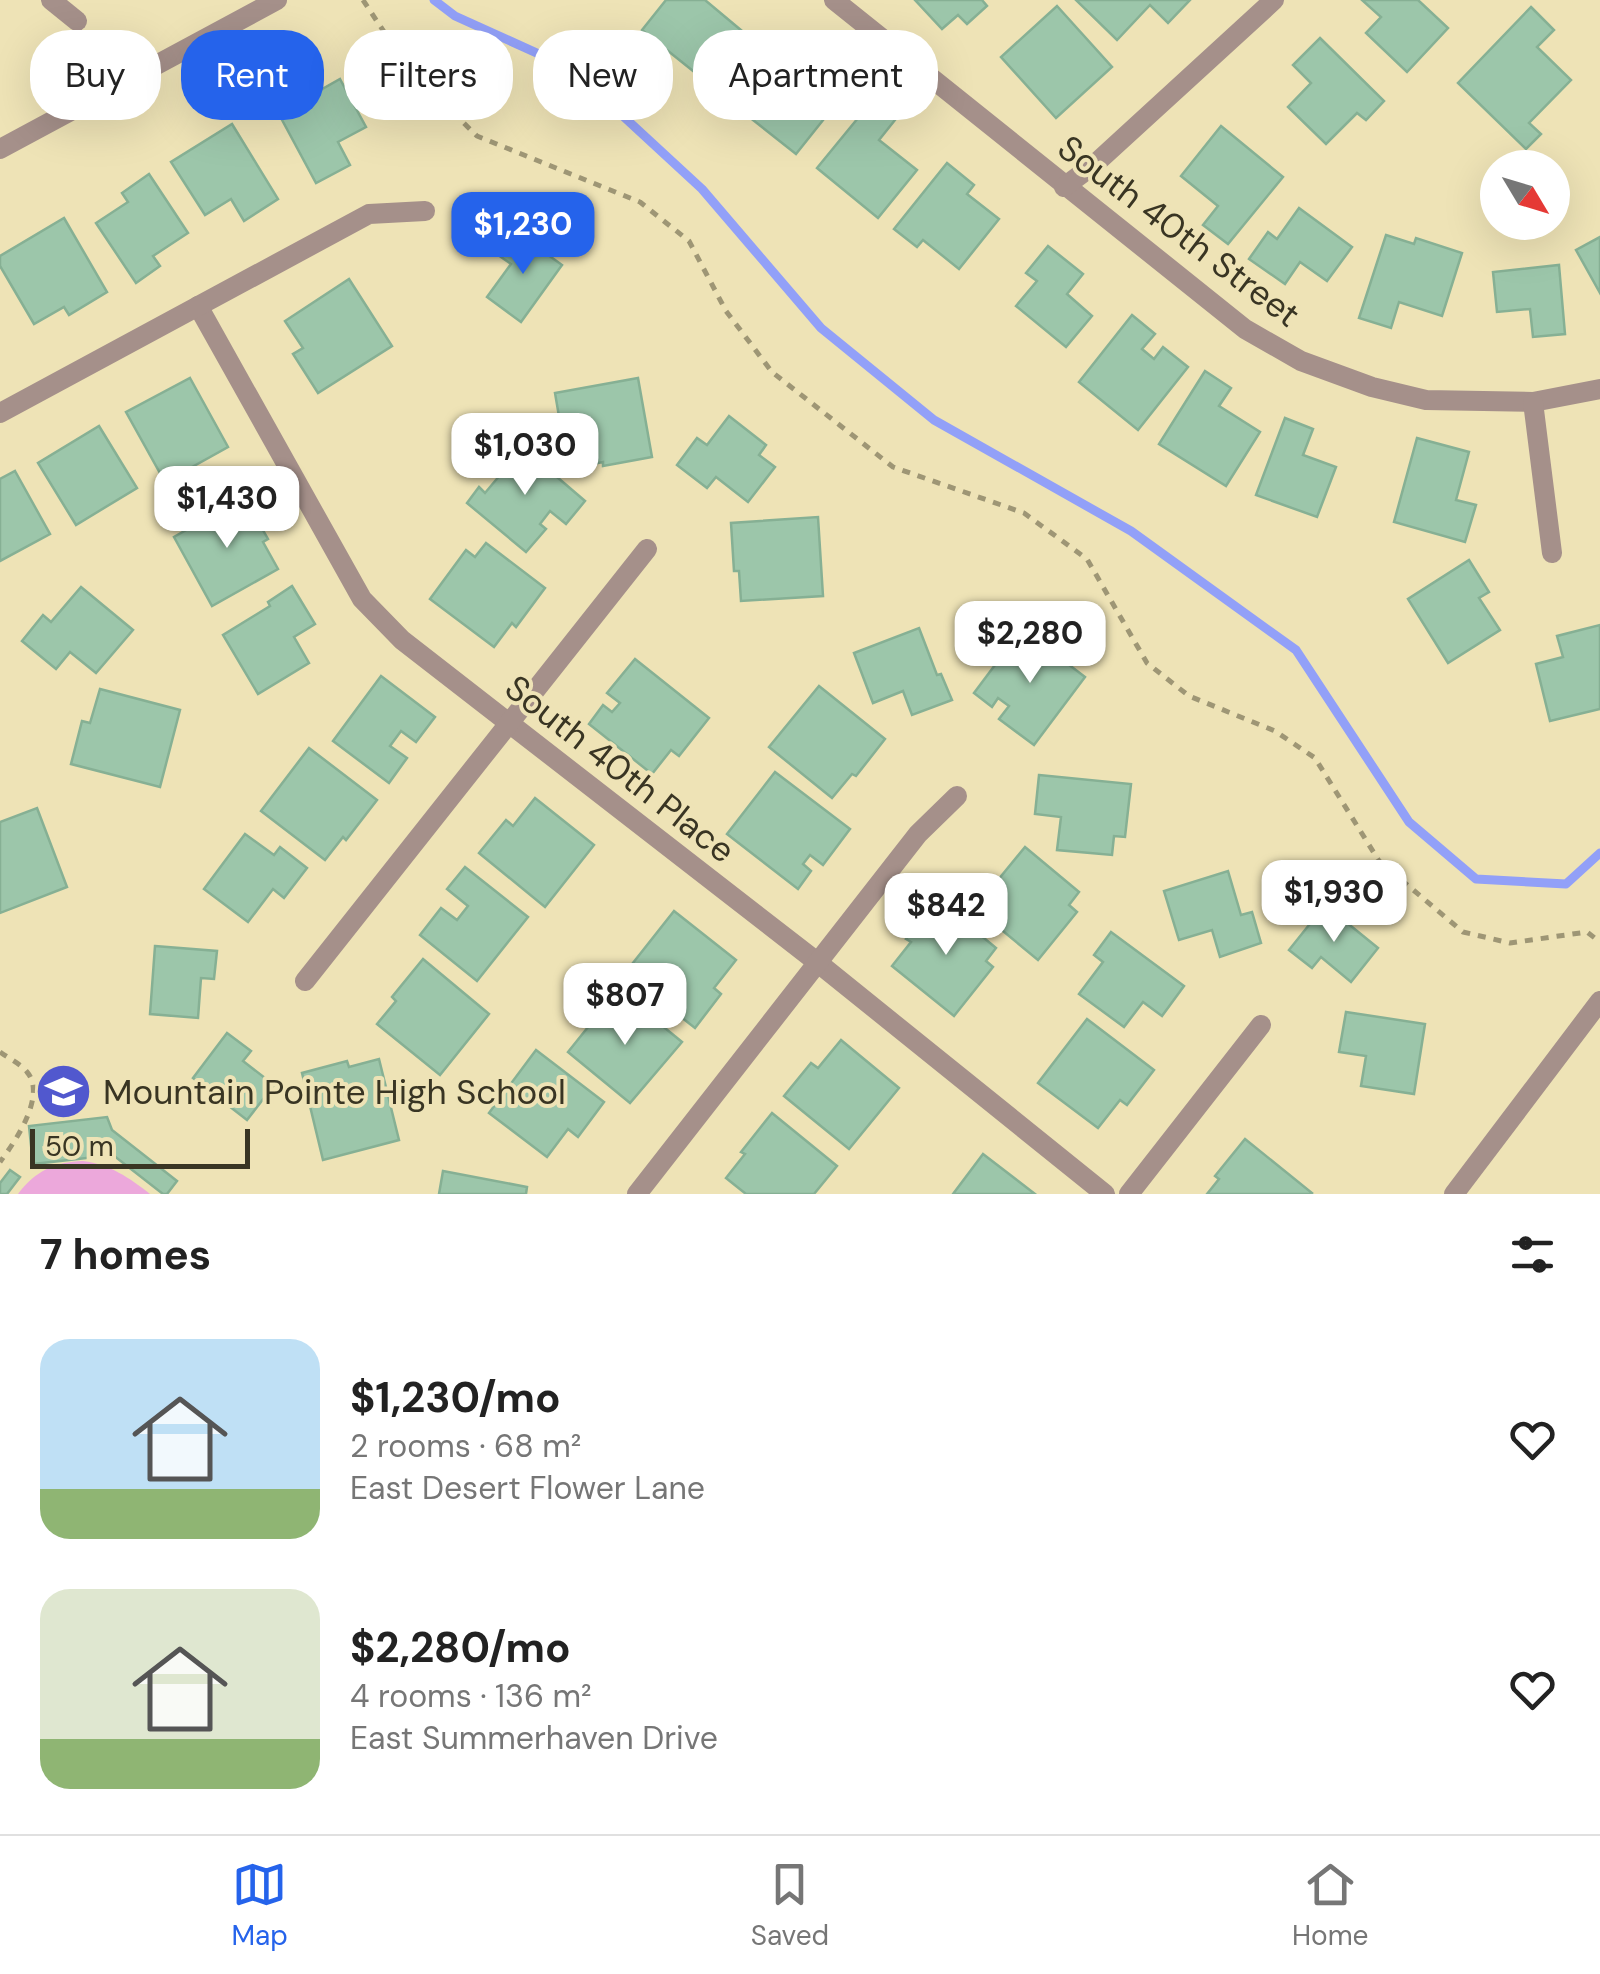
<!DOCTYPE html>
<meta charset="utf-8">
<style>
body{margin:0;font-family:"DM Sans",sans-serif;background:#f6f6f6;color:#222;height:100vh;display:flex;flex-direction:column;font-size:38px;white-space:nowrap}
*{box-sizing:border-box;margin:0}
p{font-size:32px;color:#767676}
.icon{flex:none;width:55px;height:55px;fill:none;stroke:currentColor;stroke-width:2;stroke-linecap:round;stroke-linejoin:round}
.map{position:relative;height:1194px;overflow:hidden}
.sheet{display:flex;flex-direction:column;background:#fff;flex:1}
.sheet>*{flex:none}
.banner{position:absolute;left:30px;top:30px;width:1000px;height:90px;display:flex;gap:20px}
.needle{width:65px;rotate:128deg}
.tools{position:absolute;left:1480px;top:150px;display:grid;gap:20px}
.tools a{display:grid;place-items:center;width:90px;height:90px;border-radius:50%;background:#fff;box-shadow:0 10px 40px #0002;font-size:50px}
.scale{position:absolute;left:30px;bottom:25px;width:220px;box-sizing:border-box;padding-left:10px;border:5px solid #393523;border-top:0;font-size:28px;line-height:35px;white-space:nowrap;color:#393523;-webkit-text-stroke:8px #eee3b6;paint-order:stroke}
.price{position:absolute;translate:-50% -85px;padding:0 22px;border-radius:20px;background:#fff;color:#222;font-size:32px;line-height:65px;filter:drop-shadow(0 2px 5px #0008)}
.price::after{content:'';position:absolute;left:50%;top:60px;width:30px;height:22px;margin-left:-15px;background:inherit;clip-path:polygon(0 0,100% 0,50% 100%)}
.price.active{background:#2563eb;color:#fff}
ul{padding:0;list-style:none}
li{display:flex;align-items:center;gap:30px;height:250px;padding:0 40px}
li span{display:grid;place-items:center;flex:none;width:280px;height:200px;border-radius:30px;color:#555}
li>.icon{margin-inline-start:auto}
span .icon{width:120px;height:120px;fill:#fffc;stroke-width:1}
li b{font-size:42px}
h2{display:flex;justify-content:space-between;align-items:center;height:120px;padding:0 40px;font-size:42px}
.pill{padding:0 35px;border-radius:40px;background:#fff;box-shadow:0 10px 40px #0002;font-size:35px;line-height:90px}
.pill.active{background:#2563eb;color:#fff}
.dock{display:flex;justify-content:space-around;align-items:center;height:140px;border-top:2px solid #e0e0e0;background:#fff;font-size:28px;color:#767676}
.dock a{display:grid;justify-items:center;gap:5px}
.dock .active{color:#2563eb}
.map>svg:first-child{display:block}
.green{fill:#eca8db}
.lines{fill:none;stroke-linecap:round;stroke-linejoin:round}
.stream{stroke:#92a0f8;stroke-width:9}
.building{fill:#9cc6aa;stroke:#86b094;stroke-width:2.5}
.path{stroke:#9e9675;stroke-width:5;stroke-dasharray:8 8;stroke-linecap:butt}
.minor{stroke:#a5908a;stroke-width:20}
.tertiary{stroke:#a5908a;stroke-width:20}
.labels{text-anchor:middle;stroke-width:8;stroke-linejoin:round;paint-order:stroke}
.street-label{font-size:35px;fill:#393523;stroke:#eee3b6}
.poi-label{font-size:35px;fill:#393523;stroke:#eee3b6;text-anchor:start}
</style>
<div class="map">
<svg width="1600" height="1194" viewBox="0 0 1600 1194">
<rect width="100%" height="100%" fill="#eee3b6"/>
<path class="green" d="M83,1161C111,1165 128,1177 150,1194H18C35,1171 55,1162 83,1161Z"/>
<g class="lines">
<path class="stream" d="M434,0L455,16L572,69L702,189L821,328L934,420L1131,531L1296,650L1409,822L1476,879L1566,884L1600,853"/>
</g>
<g class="building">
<path d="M666,0H705L742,31L703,79L642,30Z"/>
<path d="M915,0H982L987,6L967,24L958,15L942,29Z"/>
<path d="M1076,0H1190L1168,23L1150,5L1117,40Z"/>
<path d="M1362,0H1418L1448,28L1407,72L1366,33L1381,17Z"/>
<path d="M1057,6L1112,67L1056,118L1001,57Z"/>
<path d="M1531,7L1554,30L1537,47L1571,80L1529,123L1541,134L1526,149L1458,83Z"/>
<path d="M1320,38L1384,101L1366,120L1357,113L1326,144L1288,107L1311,83L1293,65Z"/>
<path d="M774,54L811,84L826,65L851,85L796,154L734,105Z"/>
<path d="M340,79L366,127L338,142L350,165L316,183L274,105L296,92L301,101Z"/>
<path d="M872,101L895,120L879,140L917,170L878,218L817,168Z"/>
<path d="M232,124L278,199L244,221L231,199L205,215L171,162Z"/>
<path d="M1221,126L1283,177L1228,244L1203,225L1218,206L1181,176Z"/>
<path d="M947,163L974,185L967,194L999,219L959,269L923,240L917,247L894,229Z"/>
<path d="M149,174L188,233L153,256L160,266L136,283L96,223L128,202L122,193Z"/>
<path d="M1299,208L1352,247L1327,281L1300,262L1285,284L1249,259L1268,232L1277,239Z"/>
<path d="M64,218L107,292L69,315L64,307L34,324L0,266V256Z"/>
<path d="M515,231L562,265L521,322L487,297L511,264L498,255Z"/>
<path d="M1386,235L1414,244L1416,238L1462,253L1442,316L1399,302L1391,328L1359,318Z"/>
<path d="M1600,237V293L1576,250Z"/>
<path d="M1048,246L1083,274L1067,294L1092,316L1066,347L1016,306L1037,281L1026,273Z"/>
<path d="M1559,265L1565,334L1533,337L1530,309L1497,312L1493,272Z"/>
<path d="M349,279L392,346L318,393L293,354L303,348L285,321Z"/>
<path d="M1132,315L1155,334L1142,349L1154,359L1163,347L1188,367L1138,430L1079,382Z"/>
<path d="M1205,371L1231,388L1219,406L1260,432L1226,486L1159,444Z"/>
<path d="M190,378L228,447L165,482L126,412Z"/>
<path d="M638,378L652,457L603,466V462L568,469L555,393Z"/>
<path d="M729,416L766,445L759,455L775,467L748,502L716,477L707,488L677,465L697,438L707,445Z"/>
<path d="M1285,418L1313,429L1303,455L1336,467L1317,517L1256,495Z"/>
<path d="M99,426L137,488L76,525L38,463Z"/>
<path d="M1417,438L1469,452L1456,500L1476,505L1465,542L1394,522Z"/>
<path d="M516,442L585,501L566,524L550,511L540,524L546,529L526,552L467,503L479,487L485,493L506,468L499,462Z"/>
<path d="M15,471L50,534L0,561V479Z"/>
<path d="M244,497L268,539L263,542L278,569L212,606L174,537Z"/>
<path d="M818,517L823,596L741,601L739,571H734L731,523Z"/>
<path d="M486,543L545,588L516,627L512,623L494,647L430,599L466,550L475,557Z"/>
<path d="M1469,560L1489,592L1479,598L1500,630L1448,663L1408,599Z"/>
<path d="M292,586L315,624L294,637L309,663L258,694L223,635L270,606L268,602Z"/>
<path d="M81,587L133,630L96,673L70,652L56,669L22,641L43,615L51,622Z"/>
<path d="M1600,625V709L1550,721L1536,664L1563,657L1557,636Z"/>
<path d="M919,628L937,675L941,674L952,700L912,715L903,691L873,703L854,653Z"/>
<path d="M1022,629L1085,677L1034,745L999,719L1009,706L998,698L992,707L974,693Z"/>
<path d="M635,659L709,718L679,756L671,750L652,774L589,724L603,705L612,712L620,703L607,693Z"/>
<path d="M381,676L435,717L416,742L401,731L390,746L407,758L389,783L333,741Z"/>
<path d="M819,686L885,739L856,776L852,774L832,798L769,747Z"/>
<path d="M100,689L180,710L160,787L71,764L82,721L90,723Z"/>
<path d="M309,748L377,800L346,840L343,837L325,860L261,811Z"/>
<path d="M775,772L850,829L823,865L810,855L803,864L811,871L798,889L727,834Z"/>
<path d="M1039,775L1131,784L1125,837L1114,836L1112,855L1057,850L1061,817L1035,814Z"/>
<path d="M535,798L594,845L545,907L479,853L506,820L513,826Z"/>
<path d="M37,808L67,887L0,913V822Z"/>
<path d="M245,834L274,855L280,847L307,868L284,898L273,889L248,922L204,889Z"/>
<path d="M1025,847L1079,892L1069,905L1077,912L1038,960L975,908Z"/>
<path d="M465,867L528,917L477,981L420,935L441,908L457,920L468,906L447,889Z"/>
<path d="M1228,871L1241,915L1252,912L1261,943L1220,957L1212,930L1179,940L1164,891Z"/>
<path d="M938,900L996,948L986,961L993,967L954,1016L892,966L911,942L906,939Z"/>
<path d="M1325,905L1378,948L1351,982L1321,957L1312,968L1289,950Z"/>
<path d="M674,911L736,960L714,988L721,994L695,1028L625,973Z"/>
<path d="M1111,932L1184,986L1162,1016L1143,1002L1124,1027L1079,994L1103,962L1094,955Z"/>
<path d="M155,946L217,951L214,979L201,978L198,1018L150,1014Z"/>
<path d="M423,959L489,1014L440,1075L377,1024L396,1001L392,997Z"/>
<path d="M627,997L682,1042L630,1103L568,1052L605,1006L614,1012Z"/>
<path d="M1346,1012L1425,1024L1414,1094L1361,1086L1366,1056L1339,1052Z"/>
<path d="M1087,1019L1154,1070L1127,1105L1120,1100L1098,1128L1038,1083Z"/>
<path d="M227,1033L251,1051L243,1061L274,1085L247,1120L193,1078Z"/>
<path d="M841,1040L899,1088L849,1149L784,1096L811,1063L818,1068Z"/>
<path d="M536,1050L604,1102L578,1137L568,1129L547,1157L489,1113Z"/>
<path d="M379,1059L399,1140L323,1160L302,1073L347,1061L349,1067Z"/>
<path d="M772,1113L837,1166L814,1194H746L726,1178L745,1154L741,1152Z"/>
<path d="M107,1117L112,1130L177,1181L167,1194H163L113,1155L33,1164L29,1126Z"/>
<path d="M1245,1139L1312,1193L1311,1194H1207L1219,1179L1215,1176Z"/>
<path d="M983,1154L1035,1194H953Z"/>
<path d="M10,1170L20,1177L7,1194H0V1183Z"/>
<path d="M443,1171L527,1187L526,1194H439Z"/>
</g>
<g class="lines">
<g class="path">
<path d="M363,0L392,44L431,91L477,136L640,202L689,241L726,311L772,372L893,467L1024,513L1087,559L1147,663L1189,696L1275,731L1315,758L1379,861L1463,932L1510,943L1587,932L1600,942"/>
<path d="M0,1052C8,1058 21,1064 27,1072C47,1095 15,1142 0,1162"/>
</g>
<g class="minor">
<path d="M51,0L77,21"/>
<path d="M834,0L1245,329L1301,361L1372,387L1426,400L1533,402L1600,389"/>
<path d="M1064,187L1096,163L1274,0"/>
<path d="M198,306L362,599L402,640L817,962L1105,1194"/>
<path d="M1533,402L1552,553"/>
<path d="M0,413L369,214L425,211"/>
<path d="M305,981L647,549"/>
<path d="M637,1194L918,834L957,796"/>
<path d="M1129,1194L1261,1025"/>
</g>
<g class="tertiary">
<path d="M0,149L277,0"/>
<path d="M1454,1194L1600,1001"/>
</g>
</g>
<defs>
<symbol id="school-disc" viewBox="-11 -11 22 22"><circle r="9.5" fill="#5158ce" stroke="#eee3b6"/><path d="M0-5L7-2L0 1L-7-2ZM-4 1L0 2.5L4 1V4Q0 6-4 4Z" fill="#fff"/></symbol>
</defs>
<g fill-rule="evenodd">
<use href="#school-disc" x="32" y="1060" width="63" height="63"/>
</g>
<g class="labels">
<g class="street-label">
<text transform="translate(1179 231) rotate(37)" y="12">South 40th Street</text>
<text transform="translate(620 769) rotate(38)" y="12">South 40th Place</text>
</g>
<g class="poi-label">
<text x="103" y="1104">Mountain Pointe High School</text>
</g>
</g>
</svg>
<div class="tools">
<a><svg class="needle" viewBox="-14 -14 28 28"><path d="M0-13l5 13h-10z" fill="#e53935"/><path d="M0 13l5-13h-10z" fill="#767676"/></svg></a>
</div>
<div class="scale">50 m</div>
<b class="price active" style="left:523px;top:277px">$1,230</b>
<b class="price" style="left:525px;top:498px">$1,030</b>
<b class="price" style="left:227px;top:551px">$1,430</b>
<b class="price" style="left:1030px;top:686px">$2,280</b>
<b class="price" style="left:1334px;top:945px">$1,930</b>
<b class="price" style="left:946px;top:958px">$842</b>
<b class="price" style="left:625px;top:1048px">$807</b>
<div class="banner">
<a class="pill">Buy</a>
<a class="pill active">Rent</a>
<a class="pill">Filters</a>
<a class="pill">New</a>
<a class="pill">Apartment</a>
</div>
</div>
<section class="sheet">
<h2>7 homes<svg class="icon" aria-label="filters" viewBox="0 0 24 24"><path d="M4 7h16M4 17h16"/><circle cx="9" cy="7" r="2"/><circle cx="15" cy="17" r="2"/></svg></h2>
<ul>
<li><span style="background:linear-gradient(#bfe0f5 75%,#8fb573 0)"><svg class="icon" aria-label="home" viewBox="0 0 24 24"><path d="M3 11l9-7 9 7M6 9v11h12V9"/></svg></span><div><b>$1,230/mo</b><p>2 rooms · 68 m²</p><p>East Desert Flower Lane</p></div><svg class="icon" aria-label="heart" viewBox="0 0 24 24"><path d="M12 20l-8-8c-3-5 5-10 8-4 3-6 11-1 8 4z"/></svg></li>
<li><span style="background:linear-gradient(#dfe7d0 75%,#8fb573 0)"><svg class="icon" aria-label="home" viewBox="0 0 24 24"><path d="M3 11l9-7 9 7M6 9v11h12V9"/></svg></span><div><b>$2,280/mo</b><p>4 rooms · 136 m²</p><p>East Summerhaven Drive</p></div><svg class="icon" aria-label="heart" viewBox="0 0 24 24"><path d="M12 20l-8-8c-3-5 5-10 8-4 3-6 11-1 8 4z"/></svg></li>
</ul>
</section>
<nav class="dock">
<a class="active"><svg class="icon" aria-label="map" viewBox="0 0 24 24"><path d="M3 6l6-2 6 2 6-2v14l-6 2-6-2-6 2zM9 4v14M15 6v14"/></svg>Map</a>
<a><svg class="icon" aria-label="saved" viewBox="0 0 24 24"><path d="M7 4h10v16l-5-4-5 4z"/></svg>Saved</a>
<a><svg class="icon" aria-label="home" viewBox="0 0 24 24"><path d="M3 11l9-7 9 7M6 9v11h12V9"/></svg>Home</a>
</nav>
